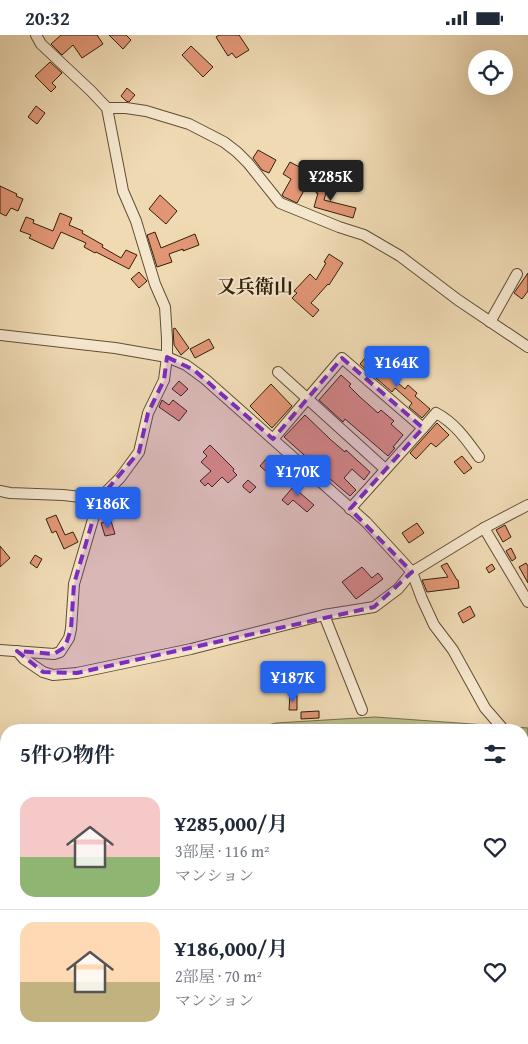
<!DOCTYPE html>
<html lang="ja">
<meta charset="utf-8">
<style>
body{margin:0;font-family:"Gentium Book Plus","Noto Serif JP",serif;background:#f2f2f3;color:#1f2937;height:100vh;display:flex;flex-direction:column;font-size:19px;white-space:nowrap}
*{box-sizing:border-box;margin:0}
p{font-size:16px;color:#747a83}
.icon{flex:none;width:28px;height:28px;fill:none;stroke:currentColor;stroke-width:2;stroke-linecap:round;stroke-linejoin:round}
.map{position:relative;flex:1;overflow:hidden}
.drawer{position:absolute;left:0px;top:689px;width:529px;height:321px;display:flex;flex-direction:column;background:#fff;border-radius:20px 20px 0 0;box-shadow:0 5px 20px #0002}
.drawer>*{flex:none}
.tools{position:absolute;left:468px;top:15px;display:grid;gap:10px}
.tools a{display:grid;place-items:center;width:45px;height:45px;border-radius:50%;background:#fff;box-shadow:0 5px 20px #0002;font-size:25px}
.price{position:absolute;translate:-50% -42px;padding:0 11px;border-radius:5px;background:#2563eb;color:#fff;font-size:16px;line-height:32px;filter:drop-shadow(0 1px 2px #0008)}
.price::after{content:'';position:absolute;left:50%;top:30px;width:15px;height:11px;margin-left:-8px;background:inherit;clip-path:polygon(0 0,100% 0,50% 100%)}
.price.on{background:#222;color:#fff}
ul{padding:0;list-style:none}
li{display:flex;align-items:center;gap:15px;height:125px;padding:0 20px}
li+li{border-top:1px solid #e0e1e3}
li span{display:grid;place-items:center;flex:none;width:140px;height:100px;border-radius:15px;color:#555}
li>.icon{margin-inline-start:auto}
span .icon{width:60px;height:60px;fill:#fffc;stroke-width:1}
li b{font-size:21px}
h2{display:flex;justify-content:space-between;align-items:center;height:60px;padding:0 20px;font-size:21px}
.status{display:flex;justify-content:space-between;align-items:center;height:35px;padding:0 25px;background:#fff;direction:ltr}
.status svg{height:14px;fill:currentColor}
.map>svg:first-child{display:block}
.green{fill:#bcbe8b;stroke:#77704a}
.building{fill:#e29676;stroke:#322109}
.lines{fill:none;stroke-linecap:round;stroke-linejoin:round}
.minor-casing{stroke:#614f34;stroke-width:12}
.minor{stroke:#f5e7ce;stroke-width:10}
.marked{fill:#7b2cbf;fill-opacity:0.2;stroke:#7b2cbf;stroke-width:4;stroke-dasharray:10 6;stroke-linejoin:round}
.labels{text-anchor:middle;stroke-width:4;stroke-linejoin:round;paint-order:stroke}
.neighbourhood-label{font-size:19px;font-weight:bold;fill:#322109;stroke:#f5e7ce}
</style>
<div class="status"><b>20:32</b><svg viewBox="0 0 49 12"><path d="M0 12V9h3v3zM5 12V6h3v6zM10 12V3h3v9zM15 12V0h3v12zM26 1h20v11H26zM47 4h2v5h-2z"/></svg></div>
<div class="map">
<svg width="528" height="1009" viewBox="0 0 528 1009">
<rect width="100%" height="100%" fill="#efdab4"/>
<filter id="stains"><feTurbulence type="fractalNoise" baseFrequency=".004" numOctaves="4"/><feColorMatrix values="0 0 0 0 .2 0 0 0 0 .09 0 0 0 0 .02 0 0 0 .5 -.17"/></filter>
<radialGradient id="worn" r=".72"><stop offset=".6" stop-color="#630" stop-opacity="0"/><stop offset="1" stop-color="#630" stop-opacity=".3"/></radialGradient>
<path class="green" d="M375,682L528,693V1009H269L267,1004H522V695H248L276,688Z"/>
<g class="building">
<path d="M61,0H97L103,9L82,23L73,10L62,20L51,9Z"/>
<path d="M109,0H126L131,5L123,14Z"/>
<path d="M219,0H239L249,15L236,23L232,18L228,21L216,2Z"/>
<path d="M191,11L213,32L203,42L182,20Z"/>
<path d="M50,27L62,38L52,48L56,52L51,57L35,41Z"/>
<path d="M127,53L135,60L129,67L126,66L121,61Z"/>
<path d="M36,71L45,78L37,89L28,82Z"/>
<path d="M258,115L276,125L269,138L262,135L253,123Z"/>
<path d="M290,127L305,135L302,141L310,145L297,168L284,162L282,160L291,144L283,139Z"/>
<path d="M320,144L329,147L324,165L356,173L353,183L314,172L318,158H316Z"/>
<path d="M0,151L17,159L16,161L23,164L18,176L11,173L6,181L0,178Z"/>
<path d="M160,160L177,176L166,189L149,174Z"/>
<path d="M60,178L72,183L69,190L83,196L82,198L103,210L102,212L121,223L126,215L137,220L129,234L96,217L95,218L84,212L86,208L61,197L53,214L29,203L31,200L20,196L26,182L34,185L33,188L53,196Z"/>
<path d="M155,197L161,213L195,199L199,210L183,216V214L169,219L172,227L157,232L147,200Z"/>
<path d="M329,219L343,228L329,250L328,249L311,268L319,275L313,282L292,263L297,258L294,256L310,239L316,245L326,228L324,227Z"/>
<path d="M139,237L147,246L139,253L131,244Z"/>
<path d="M528,238V256L522,264L514,258Z"/>
<path d="M175,293L189,313L181,320L174,310L173,294Z"/>
<path d="M209,304L214,313L195,323L190,314Z"/>
<path d="M365,323L381,337L383,335L405,354L408,350L417,358L415,361L430,374L422,383L409,372L412,368L395,353L392,357L360,329Z"/>
<path d="M341,340L351,349L349,351L360,362L378,378L381,375L394,386L391,389L403,400L393,412L395,413L388,421L345,384L343,387L319,365Z"/>
<path d="M179,346L188,354L181,361L172,354Z"/>
<path d="M271,349L292,371L272,393L250,371Z"/>
<path d="M162,365L169,370L173,365L187,376L179,386L159,372Z"/>
<path d="M305,380L331,405L345,417L346,415L370,437L364,445L352,434L344,443L356,455L350,461L316,432L315,433L311,429L312,427L284,402Z"/>
<path d="M437,388L449,400L436,412L431,408L416,424L410,418Z"/>
<path d="M210,410L234,434L233,436L237,440L228,448L222,442L212,452L208,448L205,451L200,446L211,436L201,427L207,421L203,417Z"/>
<path d="M462,421L472,433L464,439L454,427Z"/>
<path d="M266,424L275,432L269,439L260,431Z"/>
<path d="M300,444L306,449L299,457L314,470L307,477L293,465L288,470L282,465Z"/>
<path d="M248,445L256,452L250,458L243,452V450Z"/>
<path d="M56,480L65,500L73,497L78,507L64,514L56,496L52,498L46,484Z"/>
<path d="M111,486L115,499L105,501L101,488Z"/>
<path d="M417,488L424,498L409,508L402,498Z"/>
<path d="M505,490L511,502L503,507L496,495Z"/>
<path d="M0,511L10,523L0,532Z"/>
<path d="M511,513L516,523L512,526L506,516Z"/>
<path d="M35,520L42,524L37,533L30,528Z"/>
<path d="M447,528L457,545H458L459,553L427,557L422,545L448,542L441,531Z"/>
<path d="M526,528L528,531V548L519,532Z"/>
<path d="M492,529L495,534L489,538L486,533Z"/>
<path d="M362,532L372,543L378,538L383,544L356,564L342,547Z"/>
<path d="M470,571L475,581L463,588L458,578Z"/>
<path d="M290,660H297V675H289Z"/>
<path d="M319,676V683L301,684V677Z"/>
</g>
<g class="lines">
<defs>
<g id="minor">
<path d="M107,73H126L146,76L189,89L224,107L237,117L248,128L280,168L339,192L364,200L400,221L458,265L528,312"/>
<path d="M490,287L517,239"/>
<path d="M0,300L115,313L167,322L186,330L205,344L366,487L412,537L422,564L434,590L453,615L485,673L504,695"/>
<path d="M278,337L385,434"/>
<path d="M423,393L436,378C455,388 466,404 479,422"/>
<path d="M273,404L342,323L423,393L350,474"/>
<path d="M0,456L10,458L63,460L99,464"/>
<path d="M484,493L528,567"/>
<path d="M324,580L362,675"/>
<path d="M0,615L54,619L60,617L69,603L71,594L74,549L99,464L120,443L139,417L148,378L164,345L167,322V303L165,272L155,249L136,186L123,156L107,73L91,56L41,9L36,0"/>
<path d="M17,616L24,624L43,637L53,640L77,638L191,614L324,580L374,572L398,554L412,537L484,493L528,470"/>
<path d="M0,880L6,884"/>
<path d="M58,1004L63,1008L61,1009"/>
</g>
</defs>
<use href="#minor" class="minor-casing"/>
<use href="#minor" class="minor"/>
</g>
<path class="marked" d="M167,322L194,335L273,404L342,323L423,393L350,474L412,537L374,572L77,638L43,637L17,616L54,619L65,612L71,594L74,549L99,464L139,417L148,378L164,345Z"/>
<g class="labels">
<g class="neighbourhood-label">
<text x="255" y="258">又兵衛山</text>
</g>
</g>
<rect width="100%" height="100%" filter="url(#stains)"/>
<rect width="100%" height="100%" fill="url(#worn)"/>
</svg>
<div class="tools">
<a><svg class="icon" aria-label="locate" viewBox="0 0 24 24"><circle cx="12" cy="12" r="6"/><path d="M12 2v4M12 18v4M2 12h4M18 12h4"/></svg></a>
</div>
<b class="price on" style="left:331px;top:167px">¥285K</b>
<b class="price" style="left:397px;top:353px">¥164K</b>
<b class="price" style="left:298px;top:462px">¥170K</b>
<b class="price" style="left:108px;top:494px">¥186K</b>
<b class="price" style="left:293px;top:668px">¥187K</b>
<section class="drawer">
<h2>5件の物件<svg class="icon" aria-label="filters" viewBox="0 0 24 24"><path d="M4 7h16M4 17h16"/><circle cx="9" cy="7" r="2"/><circle cx="15" cy="17" r="2"/></svg></h2>
<ul>
<li><span style="background:linear-gradient(#f6c9c9 60%,#8fb573 0)"><svg class="icon" aria-label="home" viewBox="0 0 24 24"><path d="M3 11l9-7 9 7M6 9v11h12V9"/></svg></span><div><b>¥285,000/月</b><p>3部屋 · 116 m²</p><p>マンション</p></div><svg class="icon" aria-label="heart" viewBox="0 0 24 24"><path d="M12 20l-8-8c-3-5 5-10 8-4 3-6 11-1 8 4z"/></svg></li>
<li><span style="background:linear-gradient(#ffd9b3 60%,#c2b280 0)"><svg class="icon" aria-label="home" viewBox="0 0 24 24"><path d="M3 11l9-7 9 7M6 9v11h12V9"/></svg></span><div><b>¥186,000/月</b><p>2部屋 · 70 m²</p><p>マンション</p></div><svg class="icon" aria-label="heart" viewBox="0 0 24 24"><path d="M12 20l-8-8c-3-5 5-10 8-4 3-6 11-1 8 4z"/></svg></li>
</ul>
</section>
</div>
